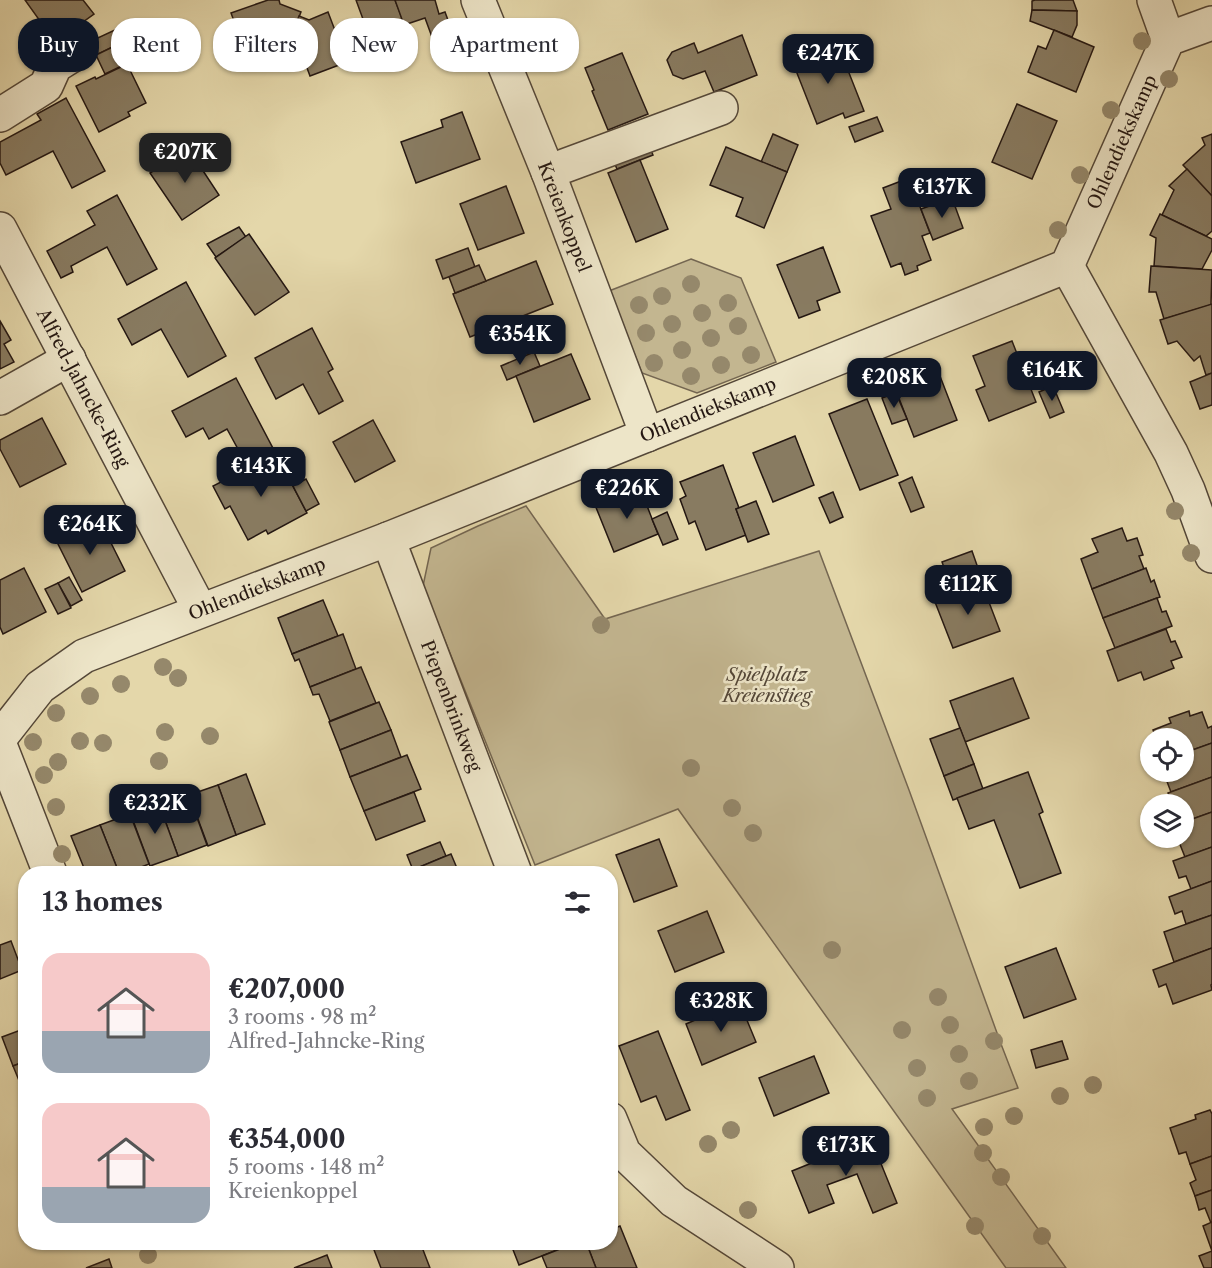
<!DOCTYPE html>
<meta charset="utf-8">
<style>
body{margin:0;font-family:"Libre Caslon Text",serif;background:#f2f2f3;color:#2b2b33;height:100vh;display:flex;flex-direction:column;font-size:22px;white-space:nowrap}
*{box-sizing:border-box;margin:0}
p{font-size:20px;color:#7c7c81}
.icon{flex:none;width:33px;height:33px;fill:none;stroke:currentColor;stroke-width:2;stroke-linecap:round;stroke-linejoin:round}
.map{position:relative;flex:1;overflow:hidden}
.panel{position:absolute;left:18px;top:866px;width:600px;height:384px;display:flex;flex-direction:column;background:#fff;border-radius:24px;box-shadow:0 2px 4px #0004}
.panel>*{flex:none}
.guide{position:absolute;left:18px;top:18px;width:600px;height:54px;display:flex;gap:12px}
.controls{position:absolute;left:1140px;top:728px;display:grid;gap:12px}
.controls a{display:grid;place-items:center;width:54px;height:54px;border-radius:50%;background:#fff;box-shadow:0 2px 4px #0004;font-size:30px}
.price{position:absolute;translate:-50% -51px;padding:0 14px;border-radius:12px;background:#111827;color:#fff;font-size:20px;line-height:39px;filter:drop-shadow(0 2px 3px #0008)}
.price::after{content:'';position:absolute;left:50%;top:36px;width:18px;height:14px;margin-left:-9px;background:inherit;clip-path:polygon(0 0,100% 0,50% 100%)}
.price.current{background:#222;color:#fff}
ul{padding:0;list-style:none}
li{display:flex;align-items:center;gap:18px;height:150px;padding:0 24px}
li span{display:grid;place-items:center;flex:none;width:168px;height:120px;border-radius:18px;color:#555}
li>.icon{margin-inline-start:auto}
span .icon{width:72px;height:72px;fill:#fffc;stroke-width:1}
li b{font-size:26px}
h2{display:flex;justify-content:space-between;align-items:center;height:72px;padding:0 24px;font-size:26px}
.pill{padding:0 21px;border-radius:24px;background:#fff;box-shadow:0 2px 4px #0004;font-size:21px;line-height:54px}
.pill.current{background:#111827;color:#fff}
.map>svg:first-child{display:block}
.green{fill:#c3b690;stroke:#746651;stroke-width:1.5}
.building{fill:#887b61;stroke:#241712;stroke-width:1.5}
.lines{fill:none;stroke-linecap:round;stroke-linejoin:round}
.minor-casing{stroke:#544738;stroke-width:36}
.minor{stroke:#ede5c8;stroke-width:33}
.tree{fill:#95886b}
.labels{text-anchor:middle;stroke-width:5;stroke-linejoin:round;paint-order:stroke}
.street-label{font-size:18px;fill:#241712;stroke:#ede5c8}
.park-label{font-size:18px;font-style:italic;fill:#544738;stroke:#ede5c8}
</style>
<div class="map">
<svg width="1212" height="1268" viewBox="0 0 1212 1268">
<rect width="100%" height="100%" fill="#e4d7aa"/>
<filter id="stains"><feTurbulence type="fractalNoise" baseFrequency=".00333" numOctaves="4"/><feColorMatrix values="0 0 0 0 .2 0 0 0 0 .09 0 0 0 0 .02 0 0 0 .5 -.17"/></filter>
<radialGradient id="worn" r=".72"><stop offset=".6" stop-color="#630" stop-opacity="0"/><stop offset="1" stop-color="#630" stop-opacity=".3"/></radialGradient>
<g class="green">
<path d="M691,259L741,278L776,362L697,393L642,373L609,291Z"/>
<path d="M526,506L605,619L819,551L909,790L1001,1044L1018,1088L952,1109L1066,1268H1006L678,809L535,865L423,586L431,548L478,526Z"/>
</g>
<g class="building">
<path d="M25,0H83L94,14L55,42Z"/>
<path d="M268,0H279L280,4L301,12L281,63L244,49L253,27L238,32L231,13Z"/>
<path d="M356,0H395L406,28L371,41Z"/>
<path d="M395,0H435L439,14L445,12L452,31L432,37L425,18L404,25Z"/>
<path d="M1035,0H1073L1077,11L1032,10V1Z"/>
<path d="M1032,10L1077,11V25L1072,37L1030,21Z"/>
<path d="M328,12L347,62L310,76L303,57L298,70L281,63L299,16L309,20Z"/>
<path d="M117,29L123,42L96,55L89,42Z"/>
<path d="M351,30L361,56L347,62L337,35Z"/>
<path d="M1054,30L1094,47L1076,92L1028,72L1038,46L1046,49Z"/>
<path d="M742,35L757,75L714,92L705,71L683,79L673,75L667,60L672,52L694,43L698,53Z"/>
<path d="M123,42L132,61L105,74L96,55Z"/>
<path d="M838,45L864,111L845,118L843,113L817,124L793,63Z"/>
<path d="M622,53L648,114L608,130L592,91L594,90L585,68Z"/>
<path d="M127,64L146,103L128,112L130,116L99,132L76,86L95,77L96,79Z"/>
<path d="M66,98L105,171L72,188L53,151L6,175L0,163V142L41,120L37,114Z"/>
<path d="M1017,104L1057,121L1032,179L992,162Z"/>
<path d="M462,112L480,159L416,183L401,142L443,127L441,120Z"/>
<path d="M877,117L883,131L855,142L849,127Z"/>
<path d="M773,134L798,145L787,172L761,162Z"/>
<path d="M1212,134V196L1183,165L1205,145L1202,138Z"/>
<path d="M647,141L653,155L617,169L611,155Z"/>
<path d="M726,147L787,172L764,228L736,216L743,198L710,185Z"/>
<path d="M188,148L219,195L182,220L150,173Z"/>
<path d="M640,160L668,229L636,242L608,173Z"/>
<path d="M1187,169L1212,196V231L1206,236L1162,215L1174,190L1169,186Z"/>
<path d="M909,178L930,233L922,236L931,260L917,266L918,270L905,275L901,263L891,267L871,216L891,209L883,188Z"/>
<path d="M506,186L524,233L478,250L460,204Z"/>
<path d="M117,195L157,269L127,285L107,247L71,266L73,272L61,278L47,251L95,225L87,211Z"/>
<path d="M952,198L963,228L933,240L921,209Z"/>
<path d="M1160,214L1212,239V250L1202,269L1154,266L1156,238L1150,235Z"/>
<path d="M239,227L246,237L216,257L207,244Z"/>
<path d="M249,234L289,292L255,315L215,258Z"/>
<path d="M823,247L840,292L817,301L820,310L799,318L777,265Z"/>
<path d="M468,248L475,267L443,279L436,260Z"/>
<path d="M536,261L553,304L470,337L453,294Z"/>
<path d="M479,265L486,281L455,293L449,277Z"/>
<path d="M1151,266L1212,270L1211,305L1164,319L1156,292H1149Z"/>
<path d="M186,282L226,356L188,377L161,329L132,345L118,319Z"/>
<path d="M1212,304V373L1206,375L1200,356L1194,361L1177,341L1168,344L1160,320Z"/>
<path d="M0,321L11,340L4,344L14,362L0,369Z"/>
<path d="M312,328L333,369L328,372L343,401L319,414L303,384L276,399L255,358Z"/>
<path d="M1012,341L1036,402L989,421L976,390L985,386L973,356Z"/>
<path d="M534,352L540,366L507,380L501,366Z"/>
<path d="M571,354L590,399L534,422L516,376Z"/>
<path d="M938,371L957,420L914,437L895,388Z"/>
<path d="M1212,373V405L1200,409L1190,382Z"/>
<path d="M236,378L276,454L231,477L222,460L239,451L227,429L209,439L203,428L186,437L172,411Z"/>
<path d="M1053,386L1064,412L1050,418L1039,392Z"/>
<path d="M896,393L907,419L892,424L882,398Z"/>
<path d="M867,399L898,475L860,490L829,414Z"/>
<path d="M42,418L66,464L20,487L0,449V440Z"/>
<path d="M373,420L395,461L355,482L333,442Z"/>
<path d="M795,436L814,485L773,502L753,453Z"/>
<path d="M276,454L307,513L268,534L266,530L248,540L230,506L225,509L213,486Z"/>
<path d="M723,465L739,508L736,509L746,535L706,550L695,521L689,524L680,499L686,496L680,482Z"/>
<path d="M912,477L924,507L911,512L899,483Z"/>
<path d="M306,479L319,504L306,511L293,486Z"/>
<path d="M640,488L658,534L614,552L595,505Z"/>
<path d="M833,492L843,517L830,523L819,498Z"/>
<path d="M756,501L769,534L748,542L736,509Z"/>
<path d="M667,512L678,539L663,545L652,519Z"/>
<path d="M99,519L125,571L82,592L56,540Z"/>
<path d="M1122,528L1127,541L1137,538L1143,555L1139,556L1144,569L1092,589L1081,559L1098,552L1092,539Z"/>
<path d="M972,551L979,571L949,581L942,562Z"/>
<path d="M24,568L46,612L3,634L0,627V580Z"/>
<path d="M1146,568L1151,582L1154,580L1160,597L1103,618L1092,589Z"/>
<path d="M69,577L82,600L71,606L58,583Z"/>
<path d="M58,583L71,608L58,614L45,589Z"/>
<path d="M982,584L1000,631L953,648L935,602Z"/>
<path d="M1157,598L1162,612L1166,611L1172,626L1115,648L1103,618Z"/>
<path d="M323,600L338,636L292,654L278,618Z"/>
<path d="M1166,629L1171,642L1175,641L1182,657L1171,661L1174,668L1144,680L1141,672L1118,681L1107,651Z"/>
<path d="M343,634L356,669L310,687L299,659L295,661L292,654Z"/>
<path d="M361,667L376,703L330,721L319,694L313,695L310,687Z"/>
<path d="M1013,678L1029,718L965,742L950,701Z"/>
<path d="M379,702L391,730L340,750L329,722Z"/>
<path d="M1189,711L1190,716L1202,712L1208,728L1212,726V743L1184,753V738H1156L1153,730L1171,723L1169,718Z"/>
<path d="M960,728L974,764L944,776L930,739Z"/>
<path d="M391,730L401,757L350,777L340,750Z"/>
<path d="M1212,743V777L1171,792L1163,771H1184V753Z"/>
<path d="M407,755L421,789L364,811L350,777Z"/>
<path d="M974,764L983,789L953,800L944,776Z"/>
<path d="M1028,772L1043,812L1039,814L1061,873L1020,888L994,820L969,829L957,798Z"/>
<path d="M246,774L265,824L236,835L218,785Z"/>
<path d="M1212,777V812L1184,822V804H1172L1168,793Z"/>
<path d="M218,785L236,835L208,846L189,795Z"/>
<path d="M414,792L425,821L376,840L364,811Z"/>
<path d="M188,793L207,845L178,856L159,804Z"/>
<path d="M159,804L178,856L150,866L131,815Z"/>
<path d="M1212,812V847L1185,857L1177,837H1184V822Z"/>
<path d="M130,814L149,864L126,873H119L100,825Z"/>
<path d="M100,825L119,873H86L71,836Z"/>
<path d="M659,839L677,886L634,902L616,855Z"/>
<path d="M440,842L446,856L413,870L407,855Z"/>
<path d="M1212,847V881L1191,889L1186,876L1179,878L1173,861Z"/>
<path d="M451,854L459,873H405L446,856Z"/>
<path d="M1212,881V915L1186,924L1182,911L1175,914L1169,897Z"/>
<path d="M707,911L724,952L675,972L658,931Z"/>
<path d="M1212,915V948L1174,962L1164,932Z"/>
<path d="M11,941L22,970L0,979V945Z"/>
<path d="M1056,948L1076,999L1024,1018L1005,967Z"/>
<path d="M1212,948V984L1211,985L1212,990L1173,1004L1166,984L1159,987L1153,970Z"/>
<path d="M739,1001L756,1042L702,1065L686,1024Z"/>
<path d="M26,1028V1061L13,1066L2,1037Z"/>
<path d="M658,1031L690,1110L666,1120L656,1096L641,1102L619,1046Z"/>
<path d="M1062,1041L1068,1059L1036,1068L1031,1050Z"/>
<path d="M814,1056L829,1093L774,1116L759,1078Z"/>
<path d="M26,1061V1095H25L13,1066Z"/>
<path d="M1210,1110L1212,1114V1156L1190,1164L1186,1152L1179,1154L1170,1128L1196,1119L1195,1115Z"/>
<path d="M871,1139L897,1203L873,1213L857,1174L827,1185L834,1203L809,1213L792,1171Z"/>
<path d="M1212,1156V1190L1195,1196L1190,1183L1196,1180L1190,1164Z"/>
<path d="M1212,1190V1222L1211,1223L1205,1208L1199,1210L1195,1196Z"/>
<path d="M1212,1222V1251L1203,1226Z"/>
<path d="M620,1226L637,1268H596L586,1242H610V1230Z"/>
<path d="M371,1242H420L430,1268H381Z"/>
<path d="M510,1242H560L562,1248L519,1265Z"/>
<path d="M578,1242H586L596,1268H547L542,1256Z"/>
<path d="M1212,1251V1268H1204L1199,1256Z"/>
<path d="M327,1255L332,1268H294Z"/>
<path d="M109,1259L112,1268H86Z"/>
</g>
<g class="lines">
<defs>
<g id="minor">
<path d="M478,0L548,172L647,435"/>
<path d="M1154,0L1168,39"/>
<path d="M0,115L46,86L55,66L79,51"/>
<path d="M548,172L721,108"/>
<path d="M0,229L200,610"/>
<path d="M1067,266L1171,453L1188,490L1212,556"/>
<path d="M0,398L69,359"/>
<path d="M388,539L515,873"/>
<path d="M0,738L40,687L84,656L388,539L1067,266L1168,39L1212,23"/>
<path d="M0,745L50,873"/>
<path d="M610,1119L624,1153L674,1201L777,1268"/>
</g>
</defs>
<use href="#minor" class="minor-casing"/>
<use href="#minor" class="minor"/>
</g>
<g class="tree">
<circle cx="181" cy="35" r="9"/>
<circle cx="1142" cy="41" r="9"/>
<circle cx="1169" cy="79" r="9"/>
<circle cx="1111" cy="110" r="9"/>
<circle cx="1080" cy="175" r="9"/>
<circle cx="1058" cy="230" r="9"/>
<circle cx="691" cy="284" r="9"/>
<circle cx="662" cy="296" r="9"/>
<circle cx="728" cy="303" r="9"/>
<circle cx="639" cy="305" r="9"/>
<circle cx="702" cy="313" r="9"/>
<circle cx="672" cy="324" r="9"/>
<circle cx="738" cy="326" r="9"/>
<circle cx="646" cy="333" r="9"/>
<circle cx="711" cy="338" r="9"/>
<circle cx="682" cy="350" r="9"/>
<circle cx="751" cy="355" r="9"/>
<circle cx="654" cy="363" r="9"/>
<circle cx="721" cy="365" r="9"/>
<circle cx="691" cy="376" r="9"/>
<circle cx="1175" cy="511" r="9"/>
<circle cx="1191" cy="553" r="9"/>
<circle cx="601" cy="625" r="9"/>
<circle cx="163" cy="667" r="9"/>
<circle cx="178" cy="678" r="9"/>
<circle cx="121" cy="684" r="9"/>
<circle cx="90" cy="696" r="9"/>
<circle cx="56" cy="713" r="9"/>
<circle cx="165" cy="732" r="9"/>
<circle cx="210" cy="736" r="9"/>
<circle cx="80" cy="741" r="9"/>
<circle cx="33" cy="742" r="9"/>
<circle cx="103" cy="743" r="9"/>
<circle cx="159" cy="761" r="9"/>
<circle cx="58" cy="762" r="9"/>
<circle cx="691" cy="768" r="9"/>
<circle cx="44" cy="775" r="9"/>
<circle cx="56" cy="807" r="9"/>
<circle cx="732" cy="808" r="9"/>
<circle cx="753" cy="833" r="9"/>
<circle cx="62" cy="854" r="9"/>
<circle cx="832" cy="950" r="9"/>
<circle cx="938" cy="997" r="9"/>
<circle cx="950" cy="1025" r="9"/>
<circle cx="902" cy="1030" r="9"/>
<circle cx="994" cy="1041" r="9"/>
<circle cx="959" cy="1054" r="9"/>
<circle cx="917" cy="1068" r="9"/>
<circle cx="969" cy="1081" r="9"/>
<circle cx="1093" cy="1085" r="9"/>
<circle cx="1060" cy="1096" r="9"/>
<circle cx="927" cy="1098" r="9"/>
<circle cx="1014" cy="1116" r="9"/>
<circle cx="984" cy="1127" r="9"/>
<circle cx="731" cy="1130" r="9"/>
<circle cx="708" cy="1144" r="9"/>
<circle cx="983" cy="1153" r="9"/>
<circle cx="1001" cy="1177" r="9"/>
<circle cx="748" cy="1210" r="9"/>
<circle cx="975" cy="1226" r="9"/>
<circle cx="1042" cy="1236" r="9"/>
<circle cx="148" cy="1255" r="9"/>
</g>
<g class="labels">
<g class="street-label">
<text transform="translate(1122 142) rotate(-66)" y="6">Ohlendiekskamp</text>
<text transform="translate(564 217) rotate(69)" y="6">Kreienkoppel</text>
<text transform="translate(83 388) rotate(62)" y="6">Alfred-Jahncke-Ring</text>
<text transform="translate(708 410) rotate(-22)" y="6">Ohlendiekskamp</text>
<text transform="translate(257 589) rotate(-21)" y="6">Ohlendiekskamp</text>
<text transform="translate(451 706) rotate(69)" y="6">Piepenbrinkweg</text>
</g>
<g class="park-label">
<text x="767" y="681">Spielplatz<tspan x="767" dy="21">Kreienstieg</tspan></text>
</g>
</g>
<rect width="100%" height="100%" filter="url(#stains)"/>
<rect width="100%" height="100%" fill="url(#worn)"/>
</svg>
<div class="controls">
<a><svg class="icon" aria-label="locate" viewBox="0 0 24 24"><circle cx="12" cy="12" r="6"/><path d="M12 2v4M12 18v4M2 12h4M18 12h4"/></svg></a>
<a><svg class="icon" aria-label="layers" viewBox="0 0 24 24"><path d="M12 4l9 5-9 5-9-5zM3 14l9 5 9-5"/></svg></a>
</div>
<b class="price" style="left:828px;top:85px">€247K</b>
<b class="price current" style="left:185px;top:184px">€207K</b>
<b class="price" style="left:942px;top:219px">€137K</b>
<b class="price" style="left:520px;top:366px">€354K</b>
<b class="price" style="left:1052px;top:402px">€164K</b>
<b class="price" style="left:894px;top:409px">€208K</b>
<b class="price" style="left:261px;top:498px">€143K</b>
<b class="price" style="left:627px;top:520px">€226K</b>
<b class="price" style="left:90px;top:556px">€264K</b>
<b class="price" style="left:968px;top:616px">€112K</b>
<b class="price" style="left:155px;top:835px">€232K</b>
<b class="price" style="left:721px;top:1033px">€328K</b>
<b class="price" style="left:846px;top:1177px">€173K</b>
<div class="guide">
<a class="pill current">Buy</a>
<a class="pill">Rent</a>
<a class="pill">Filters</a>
<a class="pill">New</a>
<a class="pill">Apartment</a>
</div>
<section class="panel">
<h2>13 homes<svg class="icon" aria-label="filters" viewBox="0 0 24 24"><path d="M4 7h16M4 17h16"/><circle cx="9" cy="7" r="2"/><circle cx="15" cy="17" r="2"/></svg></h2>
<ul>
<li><span style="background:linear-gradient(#f6c9c9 65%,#9aa5b1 0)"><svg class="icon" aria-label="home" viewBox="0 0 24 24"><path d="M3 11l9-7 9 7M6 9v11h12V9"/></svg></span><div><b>€207,000</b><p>3 rooms · 98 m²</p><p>Alfred-Jahncke-Ring</p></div></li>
<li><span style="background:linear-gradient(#f6c9c9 70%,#9aa5b1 0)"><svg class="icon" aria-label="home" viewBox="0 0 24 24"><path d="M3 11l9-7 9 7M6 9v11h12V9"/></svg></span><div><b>€354,000</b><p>5 rooms · 148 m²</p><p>Kreienkoppel</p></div></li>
</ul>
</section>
</div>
